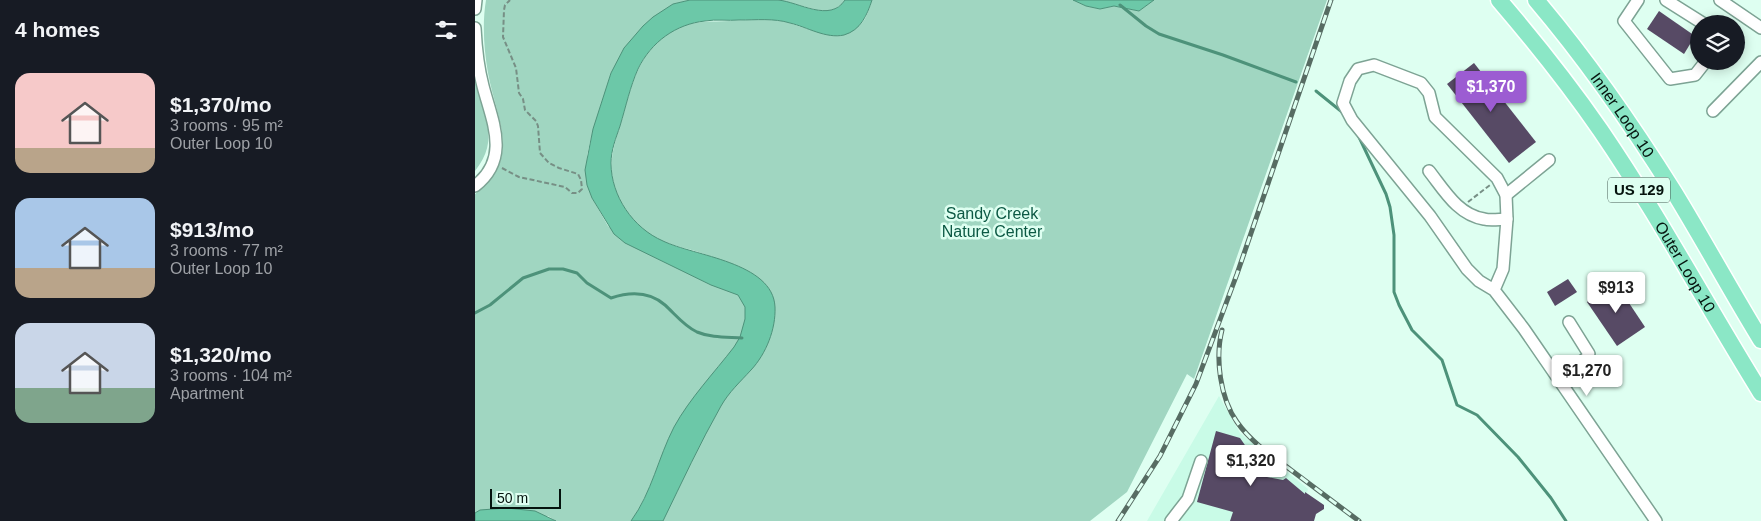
<!DOCTYPE html>
<meta charset="utf-8">
<style>
body{margin:0;font-family:Arial,sans-serif;background:#20242c;color:#f1f3f6;height:100vh;display:flex;flex-direction:column;font-size:19px;white-space:nowrap}
*{box-sizing:border-box;margin:0}
p{font-size:16px;color:#9ea1a6}
.icon{flex:none;width:28px;height:28px;fill:none;stroke:currentColor;stroke-width:2;stroke-linecap:round;stroke-linejoin:round}
.map{position:relative;flex:1;overflow:hidden}
.details{display:flex;flex-direction:column;background:#171b24;width:475px}
.details>*{flex:none}
.buttons{position:absolute;left:1215px;top:15px;display:grid;gap:10px}
.buttons a{display:grid;place-items:center;width:55px;height:55px;border-radius:50%;background:#171b24;box-shadow:0 2px 12px #0003;font-size:25px}
.scale{position:absolute;left:15px;bottom:12px;width:71px;box-sizing:border-box;padding-left:5px;border:2px solid #05130e;border-top:0;font-size:14px;line-height:18px;white-space:nowrap;color:#05130e;-webkit-text-stroke:4px #defff1;paint-order:stroke}
.price{position:absolute;translate:-50% -42px;padding:0 11px;border-radius:5px;background:#fff;color:#222;font-size:16px;line-height:32px;filter:drop-shadow(0 1px 2px #0008)}
.price::after{content:'';position:absolute;left:50%;top:30px;width:15px;height:11px;margin-left:-8px;background:inherit;clip-path:polygon(0 0,100% 0,50% 100%)}
.price.active{background:#9c5cd2;color:#fff}
ul{padding:0;list-style:none}
li{display:flex;align-items:center;gap:15px;height:125px;padding:0 15px}
li span{display:grid;place-items:center;flex:none;width:140px;height:100px;border-radius:15px;color:#555}
li>.icon{margin-inline-start:auto}
span .icon{width:60px;height:60px;fill:#fffc;stroke-width:1}
li b{font-size:21px}
h2{display:flex;justify-content:space-between;align-items:center;height:60px;padding:0 15px;font-size:21px}
main{display:flex;flex:1;min-height:0}
.map>svg:first-child{display:block}
.built{fill:#c9fbe7}
.green{fill:#a0d6c1}
.water{fill:#6cc8a8;stroke:#4d927a}
.lines{fill:none;stroke-linecap:round;stroke-linejoin:round}
.stream{stroke:#4d927a;stroke-width:3}
.building{fill:#574a65}
.minor-casing{stroke:#7da394;stroke-width:14}
.highway-casing{stroke:#fff;stroke-width:19}
.path{stroke:#778f85;stroke-width:2;stroke-dasharray:5 2.5;stroke-linecap:butt}
.minor{stroke:#fff;stroke-width:11}
.highway{stroke:#8be7c6;stroke-width:16}
.rail-casing{stroke:#576c63;stroke-width:5}
.rail{stroke:#defff1;stroke-width:3;stroke-dasharray:9;stroke-linecap:butt}
.labels{text-anchor:middle;stroke-width:5;stroke-linejoin:round;paint-order:stroke}
.shield{fill:#defff1;stroke:#465a52;stroke-width:1}
.shield-label{font-size:15px;font-weight:bold;fill:#05130e}
.street-label{font-size:16px;fill:#05130e;stroke:#defff1}
.park-label{font-size:16px;fill:#0c5944;stroke:#defff1}
</style>
<main>
<section class="details">
<h2>4 homes<svg class="icon" aria-label="filters" viewBox="0 0 24 24"><path d="M4 7h16M4 17h16"/><circle cx="9" cy="7" r="2"/><circle cx="15" cy="17" r="2"/></svg></h2>
<ul>
<li><span style="background:linear-gradient(#f6c9c9 75%,#b9a48a 0)"><svg class="icon" aria-label="home" viewBox="0 0 24 24"><path d="M3 11l9-7 9 7M6 9v11h12V9"/></svg></span><div><b>$1,370/mo</b><p>3 rooms · 95 m²</p><p>Outer Loop 10</p></div></li>
<li><span style="background:linear-gradient(#a9c7e8 70%,#b9a48a 0)"><svg class="icon" aria-label="home" viewBox="0 0 24 24"><path d="M3 11l9-7 9 7M6 9v11h12V9"/></svg></span><div><b>$913/mo</b><p>3 rooms · 77 m²</p><p>Outer Loop 10</p></div></li>
<li><span style="background:linear-gradient(#c9d6e8 65%,#7fa58c 0)"><svg class="icon" aria-label="home" viewBox="0 0 24 24"><path d="M3 11l9-7 9 7M6 9v11h12V9"/></svg></span><div><b>$1,320/mo</b><p>3 rooms · 104 m²</p><p>Apartment</p></div></li>
</ul>
</section>
<div class="map">
<svg width="1286" height="521" viewBox="0 0 1286 521">
<rect width="100%" height="100%" fill="#defff1"/>
<path class="built" d="M744,396L765,433L833,489L824,521H672Z"/>
<g class="green">
<path d="M11,0H215L198,4L191,9L136,73L115,142L112,156L117,198L133,226L140,231L253,283L288,308L290,328L247,363L233,380L183,465L173,491L162,512L160,521H81L73,516L0,521V194C48,158 21,118 13,73C9,50 7,24 11,0Z"/>
<path d="M262,0H370L367,4L356,11L342,10L320,4Z"/>
<path d="M397,0H598L611,6L625,9L639,6L664,11L679,0H852L719,379L712,374L652,492L615,521H182L239,399L264,382L275,371L291,348L298,320L276,273C258,264 239,257 220,251C204,246 188,244 174,234C155,220 140,198 137,174C135,157 140,142 145,126C157,87 163,44 206,27C222,20 237,22 254,21C270,20 285,18 300,20C318,22 333,31 351,34C356,35 364,32 369,31C390,27 391,18 397,0Z"/>
<path d="M0,81C8,115 26,139 0,171Z"/>
</g>
<g class="water">
<path d="M215,0H303C324,2 355,23 370,0H397C392,15 386,30 369,35C351,39 332,27 315,23C299,18 281,20 264,20C253,21 241,19 230,21C201,24 176,42 163,69C155,87 151,106 145,126C141,138 136,150 136,163C136,196 158,228 188,241C219,256 298,262 300,307C301,329 291,354 276,370C265,382 254,392 246,406C225,443 207,482 188,521H156C177,492 183,458 199,427C215,398 239,373 259,347L265,337L270,319V307L263,295L236,285L150,243L139,234L117,198L112,185L110,170L118,129L136,73L149,48L168,26L178,17L198,4Z"/>
<path d="M598,0H679L664,11L639,6L625,9L611,6Z"/>
<path d="M32,508L60,511L81,521H0V513L5,510Z"/>
</g>
<g class="lines">
<g class="stream">
<path d="M645,5L671,26L684,34L748,55L821,82"/>
<path d="M841,91L867,112"/>
<path d="M883,135L911,194L915,207L919,235V292L924,305L937,330L967,360L982,405L1002,415L1043,457L1076,498L1091,521"/>
<path d="M0,313L15,305L48,278L74,269H88L102,273L112,283L136,298C154,292 174,291 190,305C200,314 209,326 222,332C236,338 252,337 267,338"/>
</g>
</g>
<g class="building">
<path d="M1184,11L1220,36L1209,54L1172,29Z"/>
<path d="M999,63L1061,142L1034,163L972,84Z"/>
<path d="M1093,279L1102,292L1080,306L1072,292Z"/>
<path d="M1140,282L1170,327L1142,346L1112,302Z"/>
<path d="M741,431L765,438L788,471L787,476L808,480L811,478L830,494V492L849,505V509L841,514L839,521H755L758,512L722,502Z"/>
</g>
<g class="lines">
<defs>
<g id="minor">
<path d="M1163,0L1149,21L1195,79L1220,75L1231,61"/>
<path d="M1191,0L1229,24"/>
<path d="M1245,0L1286,28"/>
<path d="M0,9L1,0"/>
<path d="M0,28C1,48 3,67 8,86C17,121 36,158 0,186"/>
<path d="M1238,111L1286,62"/>
<path d="M954,171C969,190 983,215 1009,219C1016,221 1025,219 1032,219"/>
<path d="M1031,195L1074,160"/>
<path d="M1019,290L1028,269L1032,219L1031,195L1022,178L960,117L954,93L946,83L899,65L883,69L875,81L868,103L877,120L955,216L992,269L1004,281L1019,290L1049,329L1181,521"/>
<path d="M1083,378L1113,357L1114,354L1094,322"/>
<path d="M696,521L713,499L726,461"/>
</g>
<g id="highway">
<path id="s1" d="M1024,0C1060,42 1095,86 1126,131C1184,216 1232,306 1286,393"/>
<path id="s2" d="M1061,0C1112,60 1157,125 1199,192C1229,241 1256,291 1286,340"/>
</g>
</defs>
<use href="#minor" class="minor-casing"/>
<use href="#highway" class="highway-casing"/>
<g class="path">
<path d="M27,168L44,177L90,187L97,193H103L107,189L106,180L103,174L84,168L74,163L65,153L63,126L61,121L50,110L48,99L44,93L41,68L28,37L29,10L30,5L35,0"/>
<path d="M993,202L1015,185"/>
</g>
<use href="#minor" class="minor"/>
<use href="#highway" class="highway"/>
<defs>
<g id="rail">
<path d="M747,330C740,358 745,398 762,422C776,442 797,456 816,470C839,487 861,504 884,521"/>
<path d="M643,521L685,456L721,384L762,274L856,0"/>
</g>
</defs>
<use href="#rail" class="rail-casing"/>
<use href="#rail" class="rail"/>
</g>
<g class="labels">
<rect class="shield" x="1133" y="177.5" width="62" height="25" rx="4"/>
<g class="shield-label">
<text x="1164" y="195">US 129</text>
</g>
<g class="street-label">
<text dy="6" stroke="none"><textPath href="#s2" startOffset="144">Inner Loop 10</textPath></text>
<text dy="6" stroke="none"><textPath href="#s1" startOffset="326">Outer Loop 10</textPath></text>
</g>
<g class="park-label">
<text x="517" y="219">Sandy Creek<tspan x="517" dy="18">Nature Center</tspan></text>
</g>
</g>
</svg>
<div class="buttons">
<a><svg class="icon" aria-label="layers" viewBox="0 0 24 24"><path d="M12 4l9 5-9 5-9-5zM3 14l9 5 9-5"/></svg></a>
</div>
<div class="scale">50 m</div>
<b class="price active" style="left:1016px;top:113px">$1,370</b>
<b class="price" style="left:1141px;top:314px">$913</b>
<b class="price" style="left:1112px;top:397px">$1,270</b>
<b class="price" style="left:776px;top:487px">$1,320</b>
</div>
</main>
